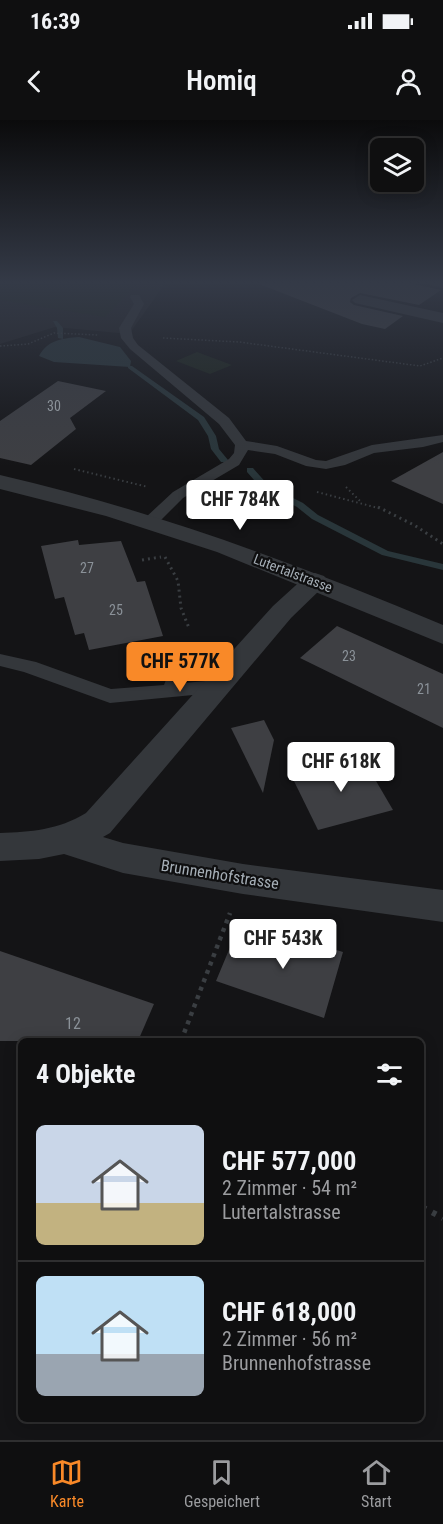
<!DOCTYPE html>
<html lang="de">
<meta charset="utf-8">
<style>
body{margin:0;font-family:"Roboto Condensed",sans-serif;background:#1d1d1e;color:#f1f3f6;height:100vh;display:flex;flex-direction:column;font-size:22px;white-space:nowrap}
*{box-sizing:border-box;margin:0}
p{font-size:20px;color:#9b9c9f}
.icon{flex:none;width:33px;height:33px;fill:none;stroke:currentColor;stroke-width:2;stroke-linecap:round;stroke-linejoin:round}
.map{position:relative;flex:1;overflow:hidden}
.sheet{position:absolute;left:18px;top:918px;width:406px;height:384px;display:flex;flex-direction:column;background:#0f0f10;border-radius:9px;box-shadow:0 3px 15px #0003,0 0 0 2px #2f2f30}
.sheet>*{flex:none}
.fabs{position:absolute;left:370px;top:18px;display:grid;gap:12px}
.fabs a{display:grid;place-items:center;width:54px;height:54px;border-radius:9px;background:#0f0f10;box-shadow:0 3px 15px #0003,0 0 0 2px #2f2f30;font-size:30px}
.price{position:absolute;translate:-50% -51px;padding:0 14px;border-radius:6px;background:#fff;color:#222;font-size:20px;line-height:39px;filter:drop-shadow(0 2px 3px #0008)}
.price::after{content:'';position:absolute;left:50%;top:36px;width:18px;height:14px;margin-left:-9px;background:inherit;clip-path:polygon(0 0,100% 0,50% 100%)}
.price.active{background:#f98928;color:#111}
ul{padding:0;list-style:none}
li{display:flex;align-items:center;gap:18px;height:150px;padding:0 18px}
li+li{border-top:2px solid #2f2f30}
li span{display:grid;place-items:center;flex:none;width:168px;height:120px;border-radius:9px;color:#555}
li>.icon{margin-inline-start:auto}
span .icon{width:72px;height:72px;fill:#fffc;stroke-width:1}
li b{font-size:26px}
h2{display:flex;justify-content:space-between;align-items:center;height:72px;padding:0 18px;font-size:26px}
.status{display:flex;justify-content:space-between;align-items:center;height:42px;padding:0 30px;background:#0f0f10;direction:ltr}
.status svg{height:16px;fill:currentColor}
header{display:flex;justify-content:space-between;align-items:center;height:78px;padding:0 18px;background:#0f0f10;font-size:27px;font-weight:600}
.tab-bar{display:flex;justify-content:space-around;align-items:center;height:84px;border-top:2px solid #2f2f30;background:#0f0f10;font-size:16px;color:#9b9c9f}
.tab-bar a{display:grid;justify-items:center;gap:3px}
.tab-bar .active{color:#f98928}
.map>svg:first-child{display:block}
.built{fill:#202023}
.green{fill:#1c241c}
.water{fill:#29363a}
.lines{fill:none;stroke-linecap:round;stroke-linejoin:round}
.stream{fill:#29363a;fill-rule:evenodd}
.building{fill:#3e3f43}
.path-far4{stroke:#3a3e42;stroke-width:1.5;stroke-dasharray:1.5 2;stroke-linecap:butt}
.path-far3{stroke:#3a3e42;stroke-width:2;stroke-dasharray:1.5 3;stroke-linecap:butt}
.path-far2{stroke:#3a3e42;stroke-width:3;stroke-dasharray:2 4;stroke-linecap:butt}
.path-far1{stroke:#3a3e42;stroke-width:4.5;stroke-dasharray:4 5;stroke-linecap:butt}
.path{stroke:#3a3e42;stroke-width:6;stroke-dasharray:4.5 7;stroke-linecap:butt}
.service{fill:#34373b;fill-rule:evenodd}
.minor{fill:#34373b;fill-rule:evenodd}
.tertiary{fill:#34373b;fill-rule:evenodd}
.labels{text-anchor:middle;stroke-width:4.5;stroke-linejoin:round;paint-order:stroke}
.number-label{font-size:14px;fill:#8b9299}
.far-street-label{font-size:14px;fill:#a5aeb6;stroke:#0f0f10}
.street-label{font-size:16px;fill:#a5aeb6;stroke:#0f0f10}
.near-number-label{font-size:16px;fill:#8b9299}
</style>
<div class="status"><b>16:39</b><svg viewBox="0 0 49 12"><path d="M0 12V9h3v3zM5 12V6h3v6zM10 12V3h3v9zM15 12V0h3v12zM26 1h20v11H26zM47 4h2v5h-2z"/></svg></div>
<header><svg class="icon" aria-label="back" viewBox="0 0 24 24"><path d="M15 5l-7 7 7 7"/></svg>Homiq<svg class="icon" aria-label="person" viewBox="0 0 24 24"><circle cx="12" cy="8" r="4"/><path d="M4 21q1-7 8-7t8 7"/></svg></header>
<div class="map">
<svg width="443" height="1320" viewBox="0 0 443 1320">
<rect width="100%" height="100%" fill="#141416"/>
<path class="built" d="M0,161H167L129,214L55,207L0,224Z"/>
<g class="green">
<path d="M0,161H141L105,197L0,180Z"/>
<path d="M197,232L232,245L210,254L176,241Z"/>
</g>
<path class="water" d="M79,217L120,227L131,241L130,247L54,242L39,236C47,220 63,218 79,217Z"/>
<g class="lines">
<g class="stream">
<path d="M53,201H57L63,208V219L58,218L57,208Z"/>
<path d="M128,246H132L204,297L216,316L219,329L228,340L227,342H221L211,329L208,316L198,300L128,248Z"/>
<path d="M247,348H253L269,366L303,383L318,395L388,431L443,444V450L382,435L312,399L297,387L263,370L247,352Z"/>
</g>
</g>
<g class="building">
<path d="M259,161H400L441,170L419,185L360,173L351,178L350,182L354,185L403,196L385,209L362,204L259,164Z"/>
<path d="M58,261L106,271L70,298L76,309L31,345L0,338V301Z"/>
<path d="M443,332V384L391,361Z"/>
<path d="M78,420L79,425L121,421L137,462L145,461L163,516L89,530L84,513L75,515L64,477L55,479L41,426Z"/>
<path d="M337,506L443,554V608L300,538Z"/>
<path d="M264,600L274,620L263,673L231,608Z"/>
<path d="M362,637L393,690L318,710L291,655Z"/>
<path d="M258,806L343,832L324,898L216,861L236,813L253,819Z"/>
<path d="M0,831L154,884L138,921H0Z"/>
</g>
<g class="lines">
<g class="path-far4">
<path d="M163,218L239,222L420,246L443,238"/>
<path d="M0,226L28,224L54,213L98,215"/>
</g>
<g class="path-far3">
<path d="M74,349L148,367"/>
<path d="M346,367L360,381"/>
<path d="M317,372L382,389"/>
</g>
<g class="path-far2">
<path d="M378,387L414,405L443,424"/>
<path d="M165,437L178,461L181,488L189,508"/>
<path d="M142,440L161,437"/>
</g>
<path class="path-far1" d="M181,921L230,793"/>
<path class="path" d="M422,1087L443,1098"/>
<g class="service">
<path d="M131,175H139L144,184L131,208L133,218L138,225L229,298L246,321L277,326L316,340L326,341L372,325L443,315V322L423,327L374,333L345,345L326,349L306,346L275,334L248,330L239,345L183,378L157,404H145L143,401L145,398L173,372L229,339L234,333L235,325L219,304L130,229L121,218L119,208L134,184L130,177Z"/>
<path d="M186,528L193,530L196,534L184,563L217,560L224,562L227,567L224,572L110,583L24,552L0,546V534L36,542L111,569L164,565L176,534L179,530Z"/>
</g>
<g class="minor">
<path d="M425,161H443V168L427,164Z"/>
<path d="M360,175L443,193V203L355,183L352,180Z"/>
<path d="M315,453L324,456L328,461L324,466L291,498L110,713L103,717L123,723L243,744L443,770V802L243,774L123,753L64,734L39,739L0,741V713C31,712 58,710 86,693L273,486L306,456Z"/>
</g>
<path class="tertiary" d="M0,355C153,390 298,444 443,505V524L217,432L106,396L0,369Z"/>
</g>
<linearGradient id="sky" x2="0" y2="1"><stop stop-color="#0b0b0c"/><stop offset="0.47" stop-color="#343a47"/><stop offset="1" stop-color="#343a47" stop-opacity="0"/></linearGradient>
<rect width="443" height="346" fill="url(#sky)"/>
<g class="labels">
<g class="number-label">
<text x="54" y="291">30</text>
<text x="87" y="453">27</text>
<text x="116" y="495">25</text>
<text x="349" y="541">23</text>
<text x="424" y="574">21</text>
</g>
<g class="far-street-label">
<text transform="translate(293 453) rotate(21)" y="5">Lutertalstrasse</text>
</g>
<g class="street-label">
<text transform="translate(220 754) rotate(9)" y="6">Brunnenhofstrasse</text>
</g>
<g class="near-number-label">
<text x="73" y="909">12</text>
</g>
</g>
</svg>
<div class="fabs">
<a><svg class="icon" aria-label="layers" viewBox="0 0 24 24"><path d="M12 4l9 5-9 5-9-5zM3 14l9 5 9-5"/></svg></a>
</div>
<b class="price" style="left:240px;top:411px">CHF 784K</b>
<b class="price active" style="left:180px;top:573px">CHF 577K</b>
<b class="price" style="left:341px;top:673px">CHF 618K</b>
<b class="price" style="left:283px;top:850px">CHF 543K</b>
<section class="sheet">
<h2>4 Objekte<svg class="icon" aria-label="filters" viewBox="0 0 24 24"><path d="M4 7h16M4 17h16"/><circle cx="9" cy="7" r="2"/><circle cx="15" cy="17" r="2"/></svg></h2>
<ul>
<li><span style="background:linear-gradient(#c9d6e8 65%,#c2b280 0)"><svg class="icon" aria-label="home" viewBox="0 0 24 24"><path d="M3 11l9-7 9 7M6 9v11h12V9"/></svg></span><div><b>CHF 577,000</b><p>2 Zimmer · 54 m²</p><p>Lutertalstrasse</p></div></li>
<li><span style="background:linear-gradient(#bfe0f5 65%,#9aa5b1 0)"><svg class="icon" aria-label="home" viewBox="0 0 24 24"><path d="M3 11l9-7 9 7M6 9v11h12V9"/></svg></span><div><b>CHF 618,000</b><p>2 Zimmer · 56 m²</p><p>Brunnenhofstrasse</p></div></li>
</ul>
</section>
</div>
<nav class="tab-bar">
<a class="active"><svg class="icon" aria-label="map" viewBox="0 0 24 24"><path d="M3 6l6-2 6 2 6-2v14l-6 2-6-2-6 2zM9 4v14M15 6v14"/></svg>Karte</a>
<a><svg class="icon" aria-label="saved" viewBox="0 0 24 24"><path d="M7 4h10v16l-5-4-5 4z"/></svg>Gespeichert</a>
<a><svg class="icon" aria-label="home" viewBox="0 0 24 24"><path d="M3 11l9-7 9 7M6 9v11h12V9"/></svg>Start</a>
</nav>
